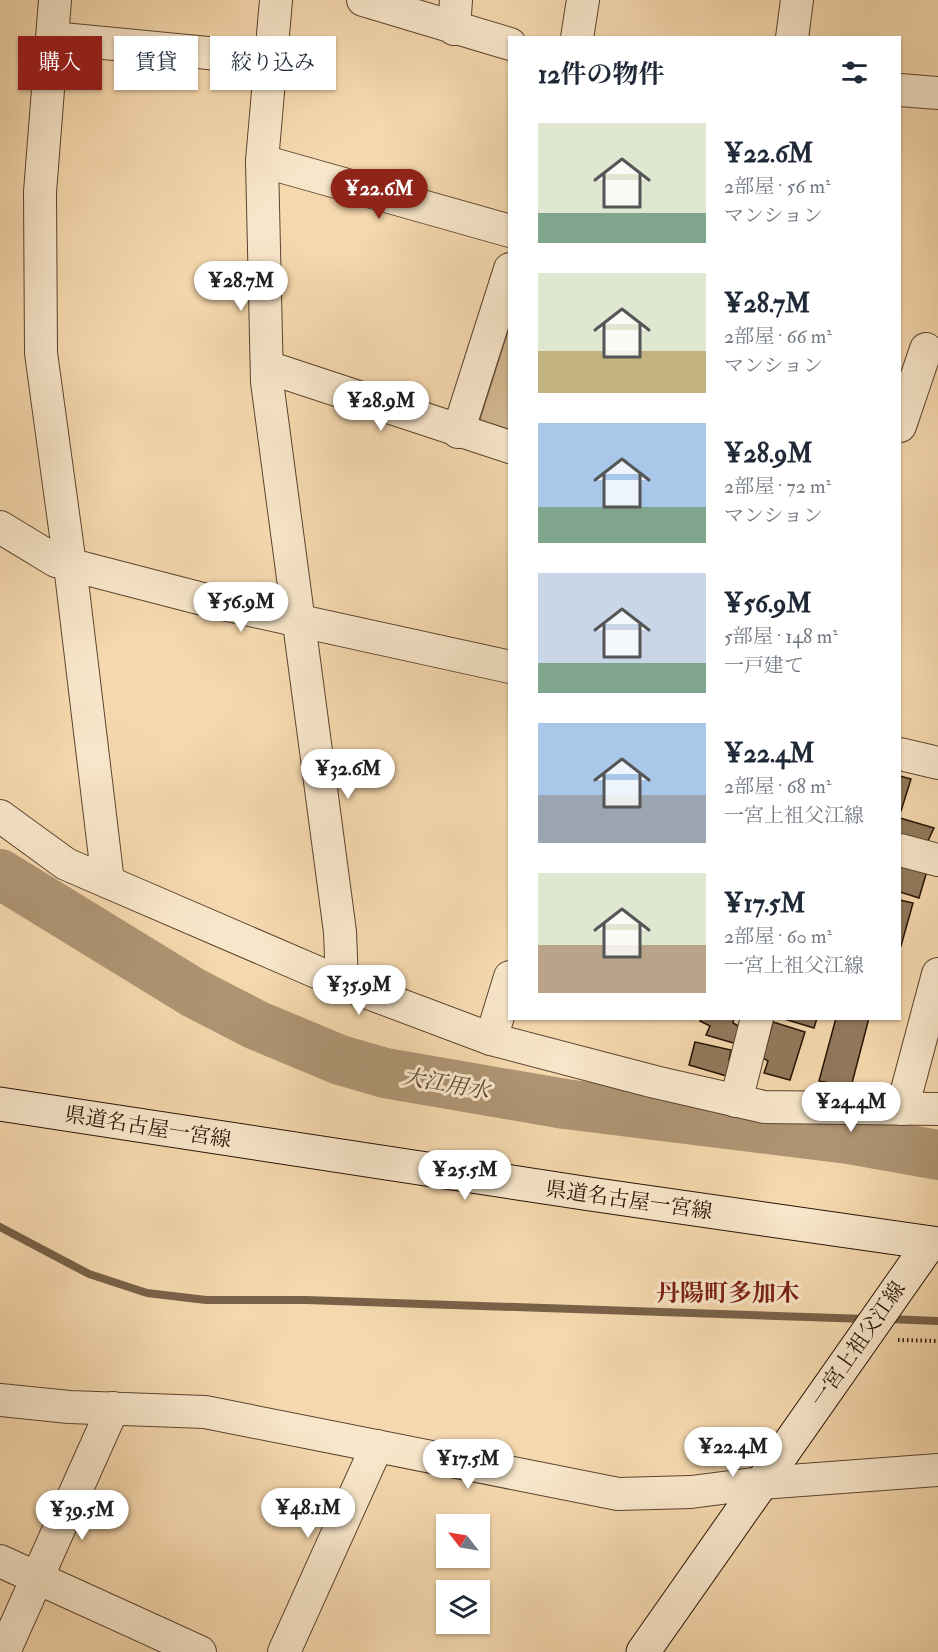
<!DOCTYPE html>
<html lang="ja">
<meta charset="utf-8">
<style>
body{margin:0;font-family:"IM FELL Double Pica","Noto Serif JP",serif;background:#f6f6f7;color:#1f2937;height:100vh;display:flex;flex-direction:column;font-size:22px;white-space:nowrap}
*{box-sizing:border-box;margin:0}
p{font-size:20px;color:#747a83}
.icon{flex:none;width:33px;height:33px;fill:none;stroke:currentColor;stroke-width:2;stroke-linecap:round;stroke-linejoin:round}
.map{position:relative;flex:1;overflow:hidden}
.details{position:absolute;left:508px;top:36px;width:393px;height:984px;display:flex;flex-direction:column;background:#fff;border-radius:0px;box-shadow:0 2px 4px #0004}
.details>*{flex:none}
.banner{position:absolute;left:18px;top:36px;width:400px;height:54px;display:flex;gap:12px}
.needle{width:39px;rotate:301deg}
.tools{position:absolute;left:436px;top:1514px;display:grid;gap:12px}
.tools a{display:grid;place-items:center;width:54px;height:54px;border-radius:0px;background:#fff;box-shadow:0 2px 4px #0004;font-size:30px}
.price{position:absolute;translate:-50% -51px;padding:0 14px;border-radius:21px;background:#fff;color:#222;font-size:20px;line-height:39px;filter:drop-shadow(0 2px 3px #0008)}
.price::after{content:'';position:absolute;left:50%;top:36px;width:18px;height:14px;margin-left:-9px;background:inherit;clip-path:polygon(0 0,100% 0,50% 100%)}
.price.current{background:#8f2418;color:#fff}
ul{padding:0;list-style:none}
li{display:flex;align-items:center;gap:18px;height:150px;padding:0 30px}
li span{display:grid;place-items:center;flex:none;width:168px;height:120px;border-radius:0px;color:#555}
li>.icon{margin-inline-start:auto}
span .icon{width:72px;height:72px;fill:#fffc;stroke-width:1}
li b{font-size:26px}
h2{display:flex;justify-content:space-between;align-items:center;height:72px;padding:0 30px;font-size:26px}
.pill{padding:0 21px;border-radius:0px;background:#fff;box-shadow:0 2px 4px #0004;font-size:21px;line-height:54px}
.pill.current{background:#8f2418;color:#fff}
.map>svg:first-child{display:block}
.green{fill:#d2b790;stroke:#7c654a;stroke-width:1.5}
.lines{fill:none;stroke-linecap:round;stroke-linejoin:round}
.stream{stroke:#796148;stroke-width:8}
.river{stroke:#af9574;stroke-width:50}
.building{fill:#92795c;stroke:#271305;stroke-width:1.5}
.street-casing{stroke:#5a442f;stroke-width:34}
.secondary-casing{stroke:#271305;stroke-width:35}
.path{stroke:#271305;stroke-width:4;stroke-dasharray:1.5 3;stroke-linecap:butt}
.street{stroke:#f8e6ca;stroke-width:32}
.secondary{stroke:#f8e6ca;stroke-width:33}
.labels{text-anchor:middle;stroke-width:6;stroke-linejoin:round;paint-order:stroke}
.street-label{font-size:21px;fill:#271305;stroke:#f8e6ca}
.water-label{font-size:22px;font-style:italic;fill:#5d4731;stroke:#f8e6ca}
.quarter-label{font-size:24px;font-weight:bold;fill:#7a1f14;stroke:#f8e6ca}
</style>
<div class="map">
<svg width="938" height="1652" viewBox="0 0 938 1652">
<rect width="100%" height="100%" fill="#f5d8ad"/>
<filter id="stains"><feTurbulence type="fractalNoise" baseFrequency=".00333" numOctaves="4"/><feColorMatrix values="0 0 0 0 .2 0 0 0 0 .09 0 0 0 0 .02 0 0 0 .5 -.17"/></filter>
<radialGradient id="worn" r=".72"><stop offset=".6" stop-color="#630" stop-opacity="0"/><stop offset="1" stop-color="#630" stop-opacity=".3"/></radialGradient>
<path class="green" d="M510,324V430L479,422Z"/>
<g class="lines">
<g class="stream">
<path d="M0,1227L89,1274L147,1293L206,1300H306L866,1319"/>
<path d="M888,1319L938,1321"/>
</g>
<path class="river" d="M0,874L194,993L256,1025L340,1060L385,1073L565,1104L848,1139L938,1155"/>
</g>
<g class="building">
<path d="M900,776L911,779L901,811H900Z"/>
<path d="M900,818L934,828L926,845L900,838Z"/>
<path d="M900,865L927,871L919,898L900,892Z"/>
<path d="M900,900L913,903L901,946H900Z"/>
<path d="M701,1018H734L733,1023L742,1028L737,1044L706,1035L710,1026L700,1021Z"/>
<path d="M781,1018H817L814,1028Z"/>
<path d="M836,1018H869L851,1087L819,1081Z"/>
<path d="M773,1022L805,1032L790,1080L764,1073L768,1061L763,1058Z"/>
<path d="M695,1042L731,1050L729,1060L735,1062L730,1077L689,1065Z"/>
</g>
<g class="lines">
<defs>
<g id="street">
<path d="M55,0L40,192L41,353L70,565L108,882"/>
<path d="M276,0L262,161L267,382L340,932L342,983"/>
<path d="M363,0L510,44"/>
<path d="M454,29L456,0"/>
<path d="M52,38L270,59"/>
<path d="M577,38L583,0"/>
<path d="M792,38L797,0"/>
<path d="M900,90L938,93"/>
<path d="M262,161L510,231"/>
<path d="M267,367L510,447"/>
<path d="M900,426L926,349"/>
<path d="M458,432L510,269"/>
<path d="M0,527L56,561L218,603L510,667"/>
<path d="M900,754L938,763"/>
<path d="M0,816L66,864L342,983L491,1039L655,1082L764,1107L938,1109"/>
<path d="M900,850L938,860"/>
<path d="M491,1039L510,977"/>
<path d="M736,1101L757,1018"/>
<path d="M902,1109L938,974"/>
<path d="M0,1400L69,1407L205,1412L618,1494L691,1492L761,1483L938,1470"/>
<path d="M0,1561L200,1652"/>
<path d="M4,1652L113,1408"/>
<path d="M284,1652L377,1446"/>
</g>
<g id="secondary">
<path d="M0,1104L590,1194L938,1244"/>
<path d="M643,1652L930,1243"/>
</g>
</defs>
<use href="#street" class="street-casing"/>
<use href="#secondary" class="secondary-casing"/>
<path class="path" d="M898,1340L938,1341"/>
<use href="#street" class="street"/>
<use href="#secondary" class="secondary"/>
</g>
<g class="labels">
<g class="street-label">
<text transform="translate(148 1127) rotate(9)" y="7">県道名古屋一宮線</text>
<text transform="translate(629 1200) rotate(8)" y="7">県道名古屋一宮線</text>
<text transform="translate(858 1344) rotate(-55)" y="7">一宮上祖父江線</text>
</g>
<g class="water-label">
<text transform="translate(446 1083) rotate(10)" y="8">大江用水</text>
</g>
<g class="quarter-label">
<text x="728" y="1301">丹陽町多加木</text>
</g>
</g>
<rect width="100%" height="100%" filter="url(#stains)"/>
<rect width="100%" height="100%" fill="url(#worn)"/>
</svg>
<div class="tools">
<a><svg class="needle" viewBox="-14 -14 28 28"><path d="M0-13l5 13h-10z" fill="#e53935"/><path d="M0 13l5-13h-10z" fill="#747a83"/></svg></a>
<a><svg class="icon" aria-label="layers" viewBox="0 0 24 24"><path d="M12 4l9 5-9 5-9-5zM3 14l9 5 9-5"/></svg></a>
</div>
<b class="price current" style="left:379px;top:220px">¥22.6M</b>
<b class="price" style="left:241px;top:312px">¥28.7M</b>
<b class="price" style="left:381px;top:432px">¥28.9M</b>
<b class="price" style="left:241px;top:633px">¥56.9M</b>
<b class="price" style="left:348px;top:800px">¥32.6M</b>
<b class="price" style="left:359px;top:1016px">¥35.9M</b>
<b class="price" style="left:851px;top:1133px">¥24.4M</b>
<b class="price" style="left:465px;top:1201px">¥25.5M</b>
<b class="price" style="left:733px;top:1478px">¥22.4M</b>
<b class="price" style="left:468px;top:1490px">¥17.5M</b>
<b class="price" style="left:308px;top:1539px">¥48.1M</b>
<b class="price" style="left:82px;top:1541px">¥39.5M</b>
<div class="banner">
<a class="pill current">購入</a>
<a class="pill">賃貸</a>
<a class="pill">絞り込み</a>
</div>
<section class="details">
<h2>12件の物件<svg class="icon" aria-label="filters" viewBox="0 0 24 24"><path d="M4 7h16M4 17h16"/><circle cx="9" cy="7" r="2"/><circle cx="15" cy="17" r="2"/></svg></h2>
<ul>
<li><span style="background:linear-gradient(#dfe7d0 75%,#7fa58c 0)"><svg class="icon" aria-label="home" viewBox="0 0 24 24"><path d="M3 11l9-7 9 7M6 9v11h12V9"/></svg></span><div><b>¥22.6M</b><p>2部屋 · 56 m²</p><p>マンション</p></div></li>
<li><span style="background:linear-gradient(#dfe7d0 65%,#c2b280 0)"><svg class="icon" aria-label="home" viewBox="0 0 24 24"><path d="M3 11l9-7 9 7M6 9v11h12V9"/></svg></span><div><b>¥28.7M</b><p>2部屋 · 66 m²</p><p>マンション</p></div></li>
<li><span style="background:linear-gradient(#a9c7e8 70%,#7fa58c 0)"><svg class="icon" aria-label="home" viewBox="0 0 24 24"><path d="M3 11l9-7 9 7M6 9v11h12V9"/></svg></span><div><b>¥28.9M</b><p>2部屋 · 72 m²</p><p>マンション</p></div></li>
<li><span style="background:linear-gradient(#c9d6e8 75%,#7fa58c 0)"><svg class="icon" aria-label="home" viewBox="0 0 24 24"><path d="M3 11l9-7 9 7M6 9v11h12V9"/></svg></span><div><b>¥56.9M</b><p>5部屋 · 148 m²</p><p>一戸建て</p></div></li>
<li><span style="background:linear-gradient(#a9c7e8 60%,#9aa5b1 0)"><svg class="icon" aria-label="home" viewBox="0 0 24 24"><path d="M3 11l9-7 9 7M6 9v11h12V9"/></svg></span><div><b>¥22.4M</b><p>2部屋 · 68 m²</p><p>一宮上祖父江線</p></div></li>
<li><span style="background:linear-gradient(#dfe7d0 60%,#b9a48a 0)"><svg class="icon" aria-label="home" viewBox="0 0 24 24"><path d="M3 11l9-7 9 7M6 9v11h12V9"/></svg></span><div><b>¥17.5M</b><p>2部屋 · 60 m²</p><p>一宮上祖父江線</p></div></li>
</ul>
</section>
</div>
